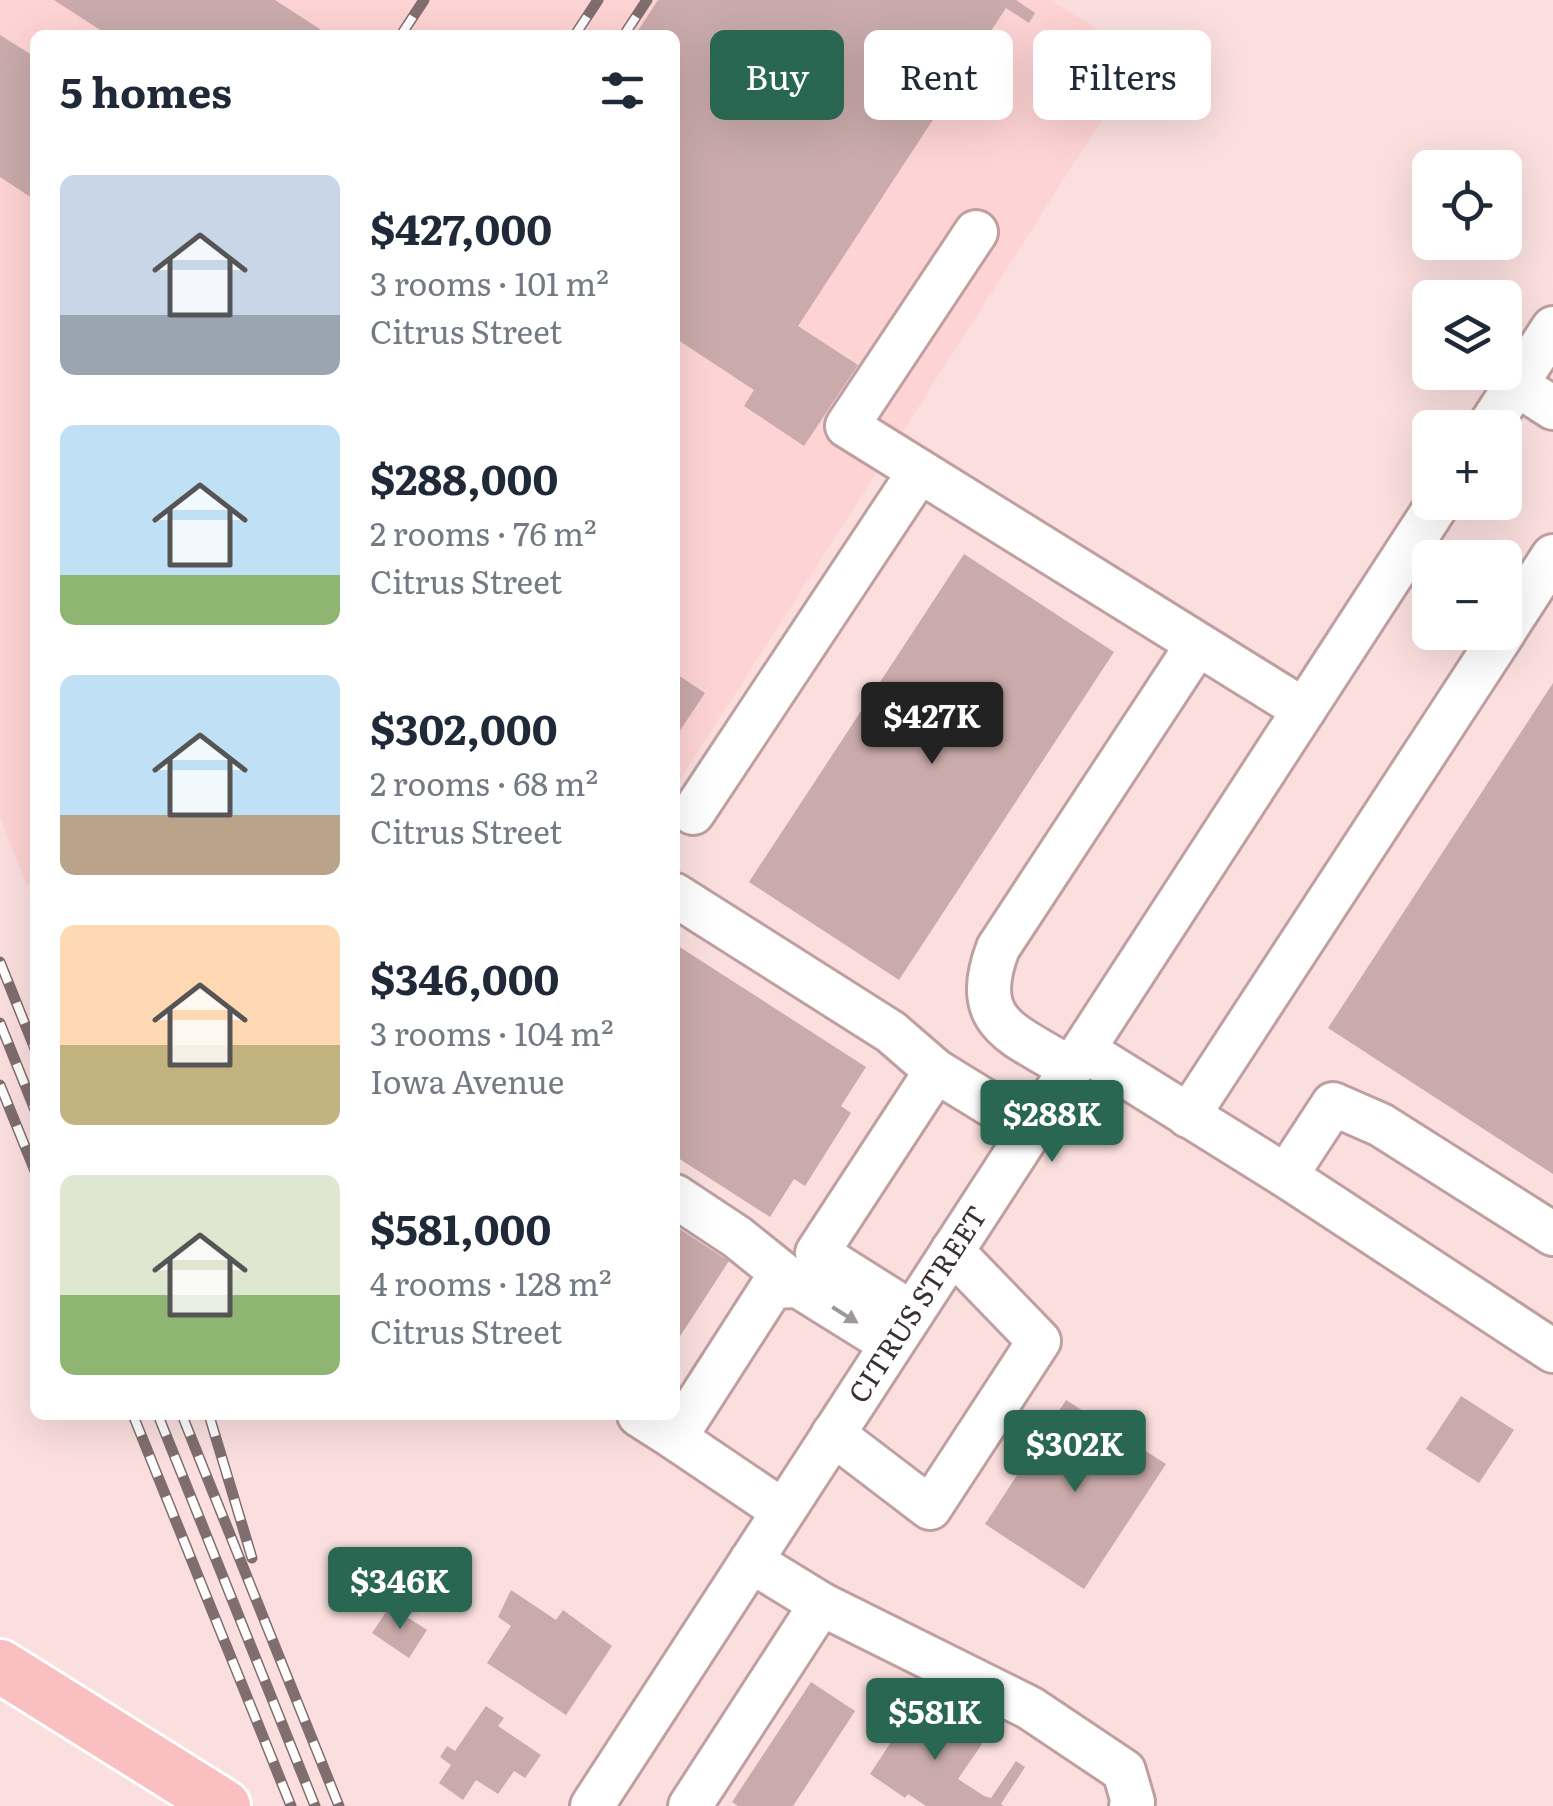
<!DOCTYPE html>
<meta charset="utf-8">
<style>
body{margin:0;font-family:Literata,serif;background:#f6f6f7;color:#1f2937;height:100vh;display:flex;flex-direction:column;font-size:38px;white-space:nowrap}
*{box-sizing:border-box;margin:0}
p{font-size:32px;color:#747a83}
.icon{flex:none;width:55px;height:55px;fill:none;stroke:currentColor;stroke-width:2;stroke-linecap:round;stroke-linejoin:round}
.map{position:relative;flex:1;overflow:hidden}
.panel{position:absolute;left:30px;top:30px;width:650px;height:1390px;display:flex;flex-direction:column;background:#fff;border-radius:15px;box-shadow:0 10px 40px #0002}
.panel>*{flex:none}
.banner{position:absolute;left:710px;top:30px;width:692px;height:90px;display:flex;gap:20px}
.tools{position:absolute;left:1412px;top:150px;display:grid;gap:20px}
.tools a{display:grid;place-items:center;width:110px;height:110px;border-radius:15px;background:#fff;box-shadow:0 10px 40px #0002;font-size:50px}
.price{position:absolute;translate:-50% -85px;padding:0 22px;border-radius:10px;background:#2a6753;color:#fff;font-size:32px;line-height:65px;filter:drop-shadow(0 2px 5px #0008)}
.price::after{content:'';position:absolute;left:50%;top:60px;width:30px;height:22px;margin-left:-15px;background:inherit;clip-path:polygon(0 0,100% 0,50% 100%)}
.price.on{background:#222;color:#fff}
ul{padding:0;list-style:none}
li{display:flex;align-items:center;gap:30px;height:250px;padding:0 30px}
li span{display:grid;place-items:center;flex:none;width:280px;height:200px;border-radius:15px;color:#555}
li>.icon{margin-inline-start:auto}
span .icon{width:120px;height:120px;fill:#fffc;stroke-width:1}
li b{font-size:42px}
h2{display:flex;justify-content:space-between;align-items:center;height:120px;padding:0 30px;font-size:42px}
.chip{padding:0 35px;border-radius:15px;background:#fff;box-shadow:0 10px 40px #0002;font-size:35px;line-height:90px}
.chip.on{background:#2a6753;color:#fff}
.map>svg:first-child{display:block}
.built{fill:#fed3d3}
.building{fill:#caaaaa}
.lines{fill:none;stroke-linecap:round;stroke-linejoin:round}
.minor-casing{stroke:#bf9f9f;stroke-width:48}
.major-casing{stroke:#fff;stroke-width:58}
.minor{stroke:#fff;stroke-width:42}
.major{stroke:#fac0c1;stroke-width:52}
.rail-casing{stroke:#806e6e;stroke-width:11}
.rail{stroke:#fff;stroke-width:8;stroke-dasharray:22;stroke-linecap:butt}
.oneway{fill:#9e9797}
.labels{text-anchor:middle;stroke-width:10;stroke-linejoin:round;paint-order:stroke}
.street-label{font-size:28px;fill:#3c2f2f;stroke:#fff}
</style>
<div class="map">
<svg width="1553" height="1806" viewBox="0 0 1553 1806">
<rect width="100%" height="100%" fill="#fbdfdf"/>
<path class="built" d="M0,0H1051L1142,57L675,788V35H35V876L27,886L0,817Z"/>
<g class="building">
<path d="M54,0H275L329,35H108Z"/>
<path d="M658,0H1016L1035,13L1029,23L1006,8L798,326L858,365L804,446L744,406L754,390L675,338V35H635Z"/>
<path d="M0,35L35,57V200L0,177Z"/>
<path d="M964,554L1114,652L899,980L749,882Z"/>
<path d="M675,673L705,693L675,738Z"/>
<path d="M1553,683V1174L1328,1028Z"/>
<path d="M675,944L866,1067L841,1106L851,1113L805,1186L794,1179L770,1217L675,1156Z"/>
<path d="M675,1226L729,1261L675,1344Z"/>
<path d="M1461,1396L1514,1430L1479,1483L1426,1449Z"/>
<path d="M1066,1400L1166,1464L1084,1589L985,1524L1044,1434L1050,1438L1055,1432L1048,1428Z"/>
<path d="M511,1590L556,1620L563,1610L612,1646L566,1715L487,1663L511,1626L498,1617Z"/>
<path d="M390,1606L427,1630L409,1658L372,1633Z"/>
<path d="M811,1682L855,1711L793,1806H738L732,1802Z"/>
<path d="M918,1701L982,1744L958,1779L984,1796L991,1798L1016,1761L1025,1767L1001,1804L1004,1806H926L908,1794L905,1798L870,1774Z"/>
<path d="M486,1706L504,1718L498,1726L541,1755L525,1778L514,1771L498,1794L476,1780L463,1800L439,1783L451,1765L440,1757L447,1746L455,1751Z"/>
</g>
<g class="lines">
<defs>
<g id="minor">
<path d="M976,232L847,426L1304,710"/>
<path d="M1516,384L1553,408"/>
<path d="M1488,428L1553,328"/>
<path d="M1505,630L1553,556"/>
<path d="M693,813L919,472"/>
<path d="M675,895L891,1032L936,1071"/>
<path d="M1084,1050L1286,1176L1333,1104L1381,1125L1553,1234"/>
<path d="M1071,1069C1014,1033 969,1025 998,948L1197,645"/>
<path d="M1188,1116L1504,632"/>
<path d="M1286,1176L1553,1351"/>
<path d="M675,1196L737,1237L798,1286L891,1344"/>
<path d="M912,1313L817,1253L936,1071L1032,1130"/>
<path d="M639,1415L675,1438"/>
<path d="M833,1434L930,1508L1039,1341L952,1251"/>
<path d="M783,1511L675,1438L772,1287L798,1286"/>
<path d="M821,1604L1030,1708L1124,1771L1133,1802L1131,1806"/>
<path id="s1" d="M592,1806L1439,502"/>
<path d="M690,1806L821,1604L751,1561"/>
</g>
<path id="major" d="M0,1666L224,1806"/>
</defs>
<use href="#minor" class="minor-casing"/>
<use href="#major" class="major-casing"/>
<use href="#minor" class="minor"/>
<use href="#major" class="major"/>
<defs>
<g id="rail">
<path d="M401,35L424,0"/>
<path d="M575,35L598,0"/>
<path d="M624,35L647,0"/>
<path d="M0,962L35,1049"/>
<path d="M0,1023L35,1110"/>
<path d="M0,1085L35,1171"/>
<path d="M133,1415L291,1806"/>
<path d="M158,1415L315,1806"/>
<path d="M182,1415L339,1806"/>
<path d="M209,1415L252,1558"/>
</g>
</defs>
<use href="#rail" class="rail-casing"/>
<use href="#rail" class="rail"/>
</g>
<defs><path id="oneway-solid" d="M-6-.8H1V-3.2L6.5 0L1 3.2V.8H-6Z" transform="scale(2.5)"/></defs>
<use class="oneway" href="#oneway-solid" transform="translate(845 1315) rotate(32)"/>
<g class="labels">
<g class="street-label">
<text dy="10" stroke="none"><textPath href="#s1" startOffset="598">CITRUS STREET</textPath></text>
</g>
</g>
</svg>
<div class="tools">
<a><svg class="icon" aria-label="locate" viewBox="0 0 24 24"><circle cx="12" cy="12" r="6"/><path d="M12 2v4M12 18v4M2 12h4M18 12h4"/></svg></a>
<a><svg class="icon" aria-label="layers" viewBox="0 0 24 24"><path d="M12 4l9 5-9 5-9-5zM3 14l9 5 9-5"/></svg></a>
<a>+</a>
<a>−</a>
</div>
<b class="price on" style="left:932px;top:767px">$427K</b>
<b class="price" style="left:1052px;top:1165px">$288K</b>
<b class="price" style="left:1075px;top:1495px">$302K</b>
<b class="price" style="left:400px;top:1632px">$346K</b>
<b class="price" style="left:935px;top:1763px">$581K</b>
<div class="banner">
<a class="chip on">Buy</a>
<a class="chip">Rent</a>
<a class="chip">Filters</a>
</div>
<section class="panel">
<h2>5 homes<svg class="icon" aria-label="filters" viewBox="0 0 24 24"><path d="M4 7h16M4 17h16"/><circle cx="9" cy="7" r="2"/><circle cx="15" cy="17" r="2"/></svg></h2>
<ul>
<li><span style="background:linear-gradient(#c9d6e8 70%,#9aa5b1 0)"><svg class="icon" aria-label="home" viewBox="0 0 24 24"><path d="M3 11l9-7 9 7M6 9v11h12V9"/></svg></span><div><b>$427,000</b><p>3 rooms · 101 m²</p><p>Citrus Street</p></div></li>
<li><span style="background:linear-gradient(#bfe0f5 75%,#8fb573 0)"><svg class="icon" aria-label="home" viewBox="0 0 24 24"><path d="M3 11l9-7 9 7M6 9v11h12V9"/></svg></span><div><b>$288,000</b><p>2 rooms · 76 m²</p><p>Citrus Street</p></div></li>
<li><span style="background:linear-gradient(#bfe0f5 70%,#b9a48a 0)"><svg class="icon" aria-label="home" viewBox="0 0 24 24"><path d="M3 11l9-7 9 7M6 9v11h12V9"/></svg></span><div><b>$302,000</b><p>2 rooms · 68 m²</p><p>Citrus Street</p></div></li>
<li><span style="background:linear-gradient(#ffd9b3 60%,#c2b280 0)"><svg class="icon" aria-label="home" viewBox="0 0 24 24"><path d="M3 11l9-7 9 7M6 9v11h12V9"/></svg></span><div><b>$346,000</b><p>3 rooms · 104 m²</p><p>Iowa Avenue</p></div></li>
<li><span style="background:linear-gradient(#dfe7d0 60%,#8fb573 0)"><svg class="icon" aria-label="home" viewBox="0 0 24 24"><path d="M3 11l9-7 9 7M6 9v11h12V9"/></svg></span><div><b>$581,000</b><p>4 rooms · 128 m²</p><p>Citrus Street</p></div></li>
</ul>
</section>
</div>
